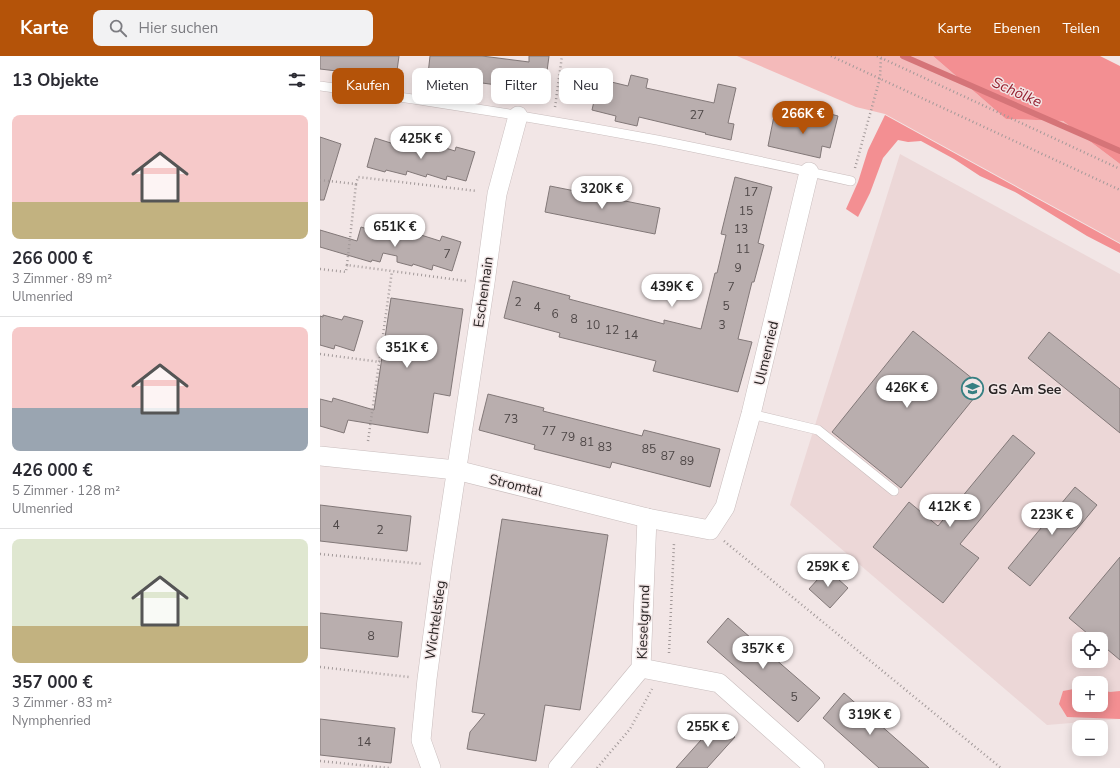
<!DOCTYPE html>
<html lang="de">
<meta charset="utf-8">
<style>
body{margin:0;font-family:"Nunito Sans",sans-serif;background:#f2f2f3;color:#2b2b33;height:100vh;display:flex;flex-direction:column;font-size:15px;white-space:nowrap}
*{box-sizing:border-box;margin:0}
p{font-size:13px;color:#7c7c81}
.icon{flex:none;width:22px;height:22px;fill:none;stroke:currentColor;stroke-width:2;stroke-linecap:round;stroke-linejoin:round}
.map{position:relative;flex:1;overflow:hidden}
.sheet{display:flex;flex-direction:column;background:#fff;width:320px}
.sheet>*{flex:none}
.guide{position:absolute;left:12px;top:12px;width:380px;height:36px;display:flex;gap:8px}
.tools{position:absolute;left:752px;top:576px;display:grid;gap:8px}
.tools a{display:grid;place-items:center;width:36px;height:36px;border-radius:8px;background:#fff;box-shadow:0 2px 10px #0003;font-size:20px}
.price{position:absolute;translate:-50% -34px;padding:0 9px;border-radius:14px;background:#fff;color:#222;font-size:13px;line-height:26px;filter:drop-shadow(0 1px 2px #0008)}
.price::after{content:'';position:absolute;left:50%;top:24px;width:12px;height:9px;margin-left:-6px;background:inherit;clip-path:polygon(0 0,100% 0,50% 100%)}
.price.active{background:#b45309;color:#fff}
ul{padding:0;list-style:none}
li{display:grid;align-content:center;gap:8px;height:212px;padding:0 12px}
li+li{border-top:1px solid #e1e1e2}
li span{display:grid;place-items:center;height:124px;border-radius:8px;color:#555}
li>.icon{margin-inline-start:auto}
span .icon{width:72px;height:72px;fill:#fffc;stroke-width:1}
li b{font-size:17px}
h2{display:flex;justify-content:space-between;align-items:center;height:48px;padding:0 12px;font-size:17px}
.pill{padding:0 14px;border-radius:8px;background:#fff;box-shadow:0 2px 10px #0003;font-size:14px;line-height:36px}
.pill.active{background:#b45309;color:#fff}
header{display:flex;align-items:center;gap:24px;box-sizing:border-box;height:56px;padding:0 20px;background:#b45309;color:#fff}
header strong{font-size:19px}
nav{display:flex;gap:22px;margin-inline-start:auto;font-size:14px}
.search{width:280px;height:36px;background:#f2f2f3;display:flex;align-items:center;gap:10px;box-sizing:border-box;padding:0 14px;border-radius:8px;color:#7c7c81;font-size:15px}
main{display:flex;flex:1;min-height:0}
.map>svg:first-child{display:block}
.built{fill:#ecd7d7;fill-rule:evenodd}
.green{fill:#f4baba}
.forest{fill:#f38f92}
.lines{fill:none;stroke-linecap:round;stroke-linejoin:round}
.stream{stroke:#d57478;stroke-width:6}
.building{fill:#b9aeae;stroke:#827878}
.lane-casing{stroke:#c9bdbd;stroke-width:10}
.street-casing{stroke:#c9bdbd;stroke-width:20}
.path{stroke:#a29999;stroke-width:2.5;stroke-dasharray:1 3;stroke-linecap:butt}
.lane{stroke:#fff;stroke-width:9}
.street{stroke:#fff;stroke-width:19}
.labels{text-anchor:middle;stroke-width:3;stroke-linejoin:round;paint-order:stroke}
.number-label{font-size:12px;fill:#4e4747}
.street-label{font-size:14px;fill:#2a2525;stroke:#f2e6e6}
.poi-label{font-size:14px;font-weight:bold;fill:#2a2525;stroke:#f2e6e6;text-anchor:start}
.water-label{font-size:15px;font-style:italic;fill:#972333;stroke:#f2e6e6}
</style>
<header>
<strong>Karte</strong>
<div class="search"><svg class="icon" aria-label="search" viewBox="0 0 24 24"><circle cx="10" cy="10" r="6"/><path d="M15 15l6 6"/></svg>Hier suchen</div>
<nav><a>Karte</a><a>Ebenen</a><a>Teilen</a></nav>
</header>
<main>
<section class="sheet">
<h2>13 Objekte<svg class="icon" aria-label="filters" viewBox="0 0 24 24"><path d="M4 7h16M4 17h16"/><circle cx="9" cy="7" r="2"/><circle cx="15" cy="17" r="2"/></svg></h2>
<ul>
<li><span style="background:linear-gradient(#f6c9c9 70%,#c2b280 0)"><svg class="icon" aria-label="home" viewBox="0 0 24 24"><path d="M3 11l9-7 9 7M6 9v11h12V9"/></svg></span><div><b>266 000 €</b><p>3 Zimmer · 89 m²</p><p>Ulmenried</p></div></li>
<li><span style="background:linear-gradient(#f6c9c9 65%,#9aa5b1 0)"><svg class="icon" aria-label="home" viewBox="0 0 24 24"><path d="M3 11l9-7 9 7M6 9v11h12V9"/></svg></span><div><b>426 000 €</b><p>5 Zimmer · 128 m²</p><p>Ulmenried</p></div></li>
<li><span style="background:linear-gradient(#dfe7d0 70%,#c2b280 0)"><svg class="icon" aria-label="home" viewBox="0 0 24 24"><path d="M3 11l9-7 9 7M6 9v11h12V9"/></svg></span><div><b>357 000 €</b><p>3 Zimmer · 83 m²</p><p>Nymphenried</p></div></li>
</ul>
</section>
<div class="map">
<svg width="800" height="712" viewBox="0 0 800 712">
<rect width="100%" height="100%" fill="#f2e6e6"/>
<path class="built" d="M580,98L800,218V663L727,669L470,449ZM759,583H781V605H759ZM759,627H781V649H759Z"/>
<path class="green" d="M417,0H613L686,63L743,65L800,108V187L565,58L536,51Z"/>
<g class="forest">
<path d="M613,0H780L800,10V108L743,65L686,63Z"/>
<path d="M565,59L800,188V197L767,180L695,136L660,120L634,103L601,85L588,86L578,84L563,102L550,137L538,161L526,153L538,126L548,94Z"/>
<path d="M759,632V649H781V634L790,636L800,635V663L747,661L739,648L743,635Z"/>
</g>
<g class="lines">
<path class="stream" d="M583,0L800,95"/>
</g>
<g class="building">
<path d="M0,0H79L76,22L0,13Z"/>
<path d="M110,0H162L209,6V0H229L223,46L204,44L206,33L133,23L132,30L107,27Z"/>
<path d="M311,19L328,23L326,32L394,47L398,28L416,32L408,67L414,68L411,84L385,78L386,77L319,61L317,70L295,65L296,60L272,54L279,23L308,30Z"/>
<path d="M503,56L518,60L510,92L502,90L500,102L448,90L454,60L494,69L496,64L501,65Z"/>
<path d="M0,81L21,88L4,144H0Z"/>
<path d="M55,82L74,88L75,85L94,90L96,86L115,92L116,89L135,95L136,91L155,96L146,125L127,120L126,124L107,118L106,121L87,115L86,119L66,114L65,116L47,111Z"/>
<path d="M415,121L452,131L438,187L444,189L434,226H432L418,283L432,286L418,336L333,315L336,305L239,281L240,277L184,262L193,225L250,240L249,243L344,268V264L381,273L395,217H397L406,179L401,178Z"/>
<path d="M230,130L340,152L335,178L225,156Z"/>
<path d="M41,171L60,177L61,174L80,180L81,175L101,181V179L120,185L122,180L141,186L132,215L113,209L112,214L93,208L92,210L77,206V200L63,197L60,206L52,204L51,206L0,191V174L37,185Z"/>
<path d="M71,242L143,253L130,340L114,337L108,377L28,364L24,377L0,370V343L12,346L13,342L54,354Z"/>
<path d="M3,259L22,264L24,260L43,265L34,295L15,289L14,293L0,289V260L3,261Z"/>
<path d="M593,275L663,331L581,432L512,376Z"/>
<path d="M729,276L800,333V377L708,302Z"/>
<path d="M168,338L224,352L223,355L322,380L324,374L400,393L390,431L292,406L290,412L214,393L215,389L159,374Z"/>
<path d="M693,379L715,397L640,488L659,502L623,547L553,491L589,446L618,470Z"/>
<path d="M755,431L777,449L710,530L688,512Z"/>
<path d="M0,449L91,460L87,495L0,485Z"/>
<path d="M182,463L288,479L260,654L225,649L216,705L147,693L150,676L165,658L152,656Z"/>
<path d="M800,501V604L781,588V583H774L749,562Z"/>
<path d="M507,513L528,532L510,552L489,533Z"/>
<path d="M0,557L82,566L78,601L0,592Z"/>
<path d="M408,562L500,642L478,666L387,586Z"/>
<path d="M524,637L584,690L609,712H559L503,662Z"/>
<path d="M0,663L75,672L71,707L0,699Z"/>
<path d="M398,665L415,681L387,712H356Z"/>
</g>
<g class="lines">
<defs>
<g id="lane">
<path d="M0,30C113,45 225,63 337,84C402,97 467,111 531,125"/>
<path d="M431,358L498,374L574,435"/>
</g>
<g id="street">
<path d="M0,400L136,414L327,462L390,474L405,451L431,358L489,116"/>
<path d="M321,612L399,627L495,712"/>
<path d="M111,712L101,684L107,623L122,510L165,227L177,138L198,60"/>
<path d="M238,712L321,612L327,462"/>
</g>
</defs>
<use href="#lane" class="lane-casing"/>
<use href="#street" class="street-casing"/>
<g class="path">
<path d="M511,0L800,134"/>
<path d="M557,0L800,113"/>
<path d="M235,51L242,0"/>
<path d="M535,112L560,22L561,0"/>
<path d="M0,124L36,128L38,121L157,135"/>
<path d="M27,209L36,128"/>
<path d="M0,213L26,216L27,209L146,225"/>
<path d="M0,298L60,306"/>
<path d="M48,385L72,215"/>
<path d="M404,485L681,712"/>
<path d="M0,498L103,508"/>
<path d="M349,597L354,487"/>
<path d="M0,611L89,621"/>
<path d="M0,705L69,712"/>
<path d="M277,712L310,673L332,633"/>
</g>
<use href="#lane" class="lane"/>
<use href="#street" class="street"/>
</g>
<defs>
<symbol id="school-ring" viewBox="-11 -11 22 22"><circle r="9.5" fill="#f2e6e6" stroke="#367f82" stroke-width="1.5"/><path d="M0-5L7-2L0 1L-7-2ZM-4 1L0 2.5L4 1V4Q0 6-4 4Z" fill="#367f82"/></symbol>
</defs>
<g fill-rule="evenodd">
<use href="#school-ring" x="640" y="320" width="25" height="25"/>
</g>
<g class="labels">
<g class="number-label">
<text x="377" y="63">27</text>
<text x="431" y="140">17</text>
<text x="426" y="159">15</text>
<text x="421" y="177">13</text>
<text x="423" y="197">11</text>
<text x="127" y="202">7</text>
<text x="418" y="216">9</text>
<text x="411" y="235">7</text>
<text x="198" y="250">2</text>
<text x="406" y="254">5</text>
<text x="217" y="255">4</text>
<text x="235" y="262">6</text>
<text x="254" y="267">8</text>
<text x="273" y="273">10</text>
<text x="402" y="273">3</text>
<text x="292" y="278">12</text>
<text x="311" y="283">14</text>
<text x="191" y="367">73</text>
<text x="229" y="379">77</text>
<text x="248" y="385">79</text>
<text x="267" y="390">81</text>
<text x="285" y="395">83</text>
<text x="329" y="397">85</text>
<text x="348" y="404">87</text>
<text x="367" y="409">89</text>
<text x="16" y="473">4</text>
<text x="60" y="478">2</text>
<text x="51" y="584">8</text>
<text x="474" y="645">5</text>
<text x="44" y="690">14</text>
</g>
<g class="street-label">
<text transform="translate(163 236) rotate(-82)" y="5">Eschenhain</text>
<text transform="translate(446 297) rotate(-77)" y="5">Ulmenried</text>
<text transform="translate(196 429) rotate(14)" y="5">Stromtal</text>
<text transform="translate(115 564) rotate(-82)" y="5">Wichtelstieg</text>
<text transform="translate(323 566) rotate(-88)" y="5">Kieselgrund</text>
</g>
<g class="poi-label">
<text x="668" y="338">GS Am See</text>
</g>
<g class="water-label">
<text transform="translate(697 36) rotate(24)" y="5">Schölke</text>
</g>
</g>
</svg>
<div class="tools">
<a><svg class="icon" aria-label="locate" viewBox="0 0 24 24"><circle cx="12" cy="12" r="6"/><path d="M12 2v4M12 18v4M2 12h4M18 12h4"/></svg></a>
<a>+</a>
<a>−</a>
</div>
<b class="price active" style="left:483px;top:79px">266K €</b>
<b class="price" style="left:101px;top:104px">425K €</b>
<b class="price" style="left:282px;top:154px">320K €</b>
<b class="price" style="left:75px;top:192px">651K €</b>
<b class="price" style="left:352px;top:252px">439K €</b>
<b class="price" style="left:87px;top:313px">351K €</b>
<b class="price" style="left:587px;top:353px">426K €</b>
<b class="price" style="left:630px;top:472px">412K €</b>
<b class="price" style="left:732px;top:480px">223K €</b>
<b class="price" style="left:508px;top:532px">259K €</b>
<b class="price" style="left:443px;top:614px">357K €</b>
<b class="price" style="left:550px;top:680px">319K €</b>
<b class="price" style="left:388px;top:692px">255K €</b>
<div class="guide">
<a class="pill active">Kaufen</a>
<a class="pill">Mieten</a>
<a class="pill">Filter</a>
<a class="pill">Neu</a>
</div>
</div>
</main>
